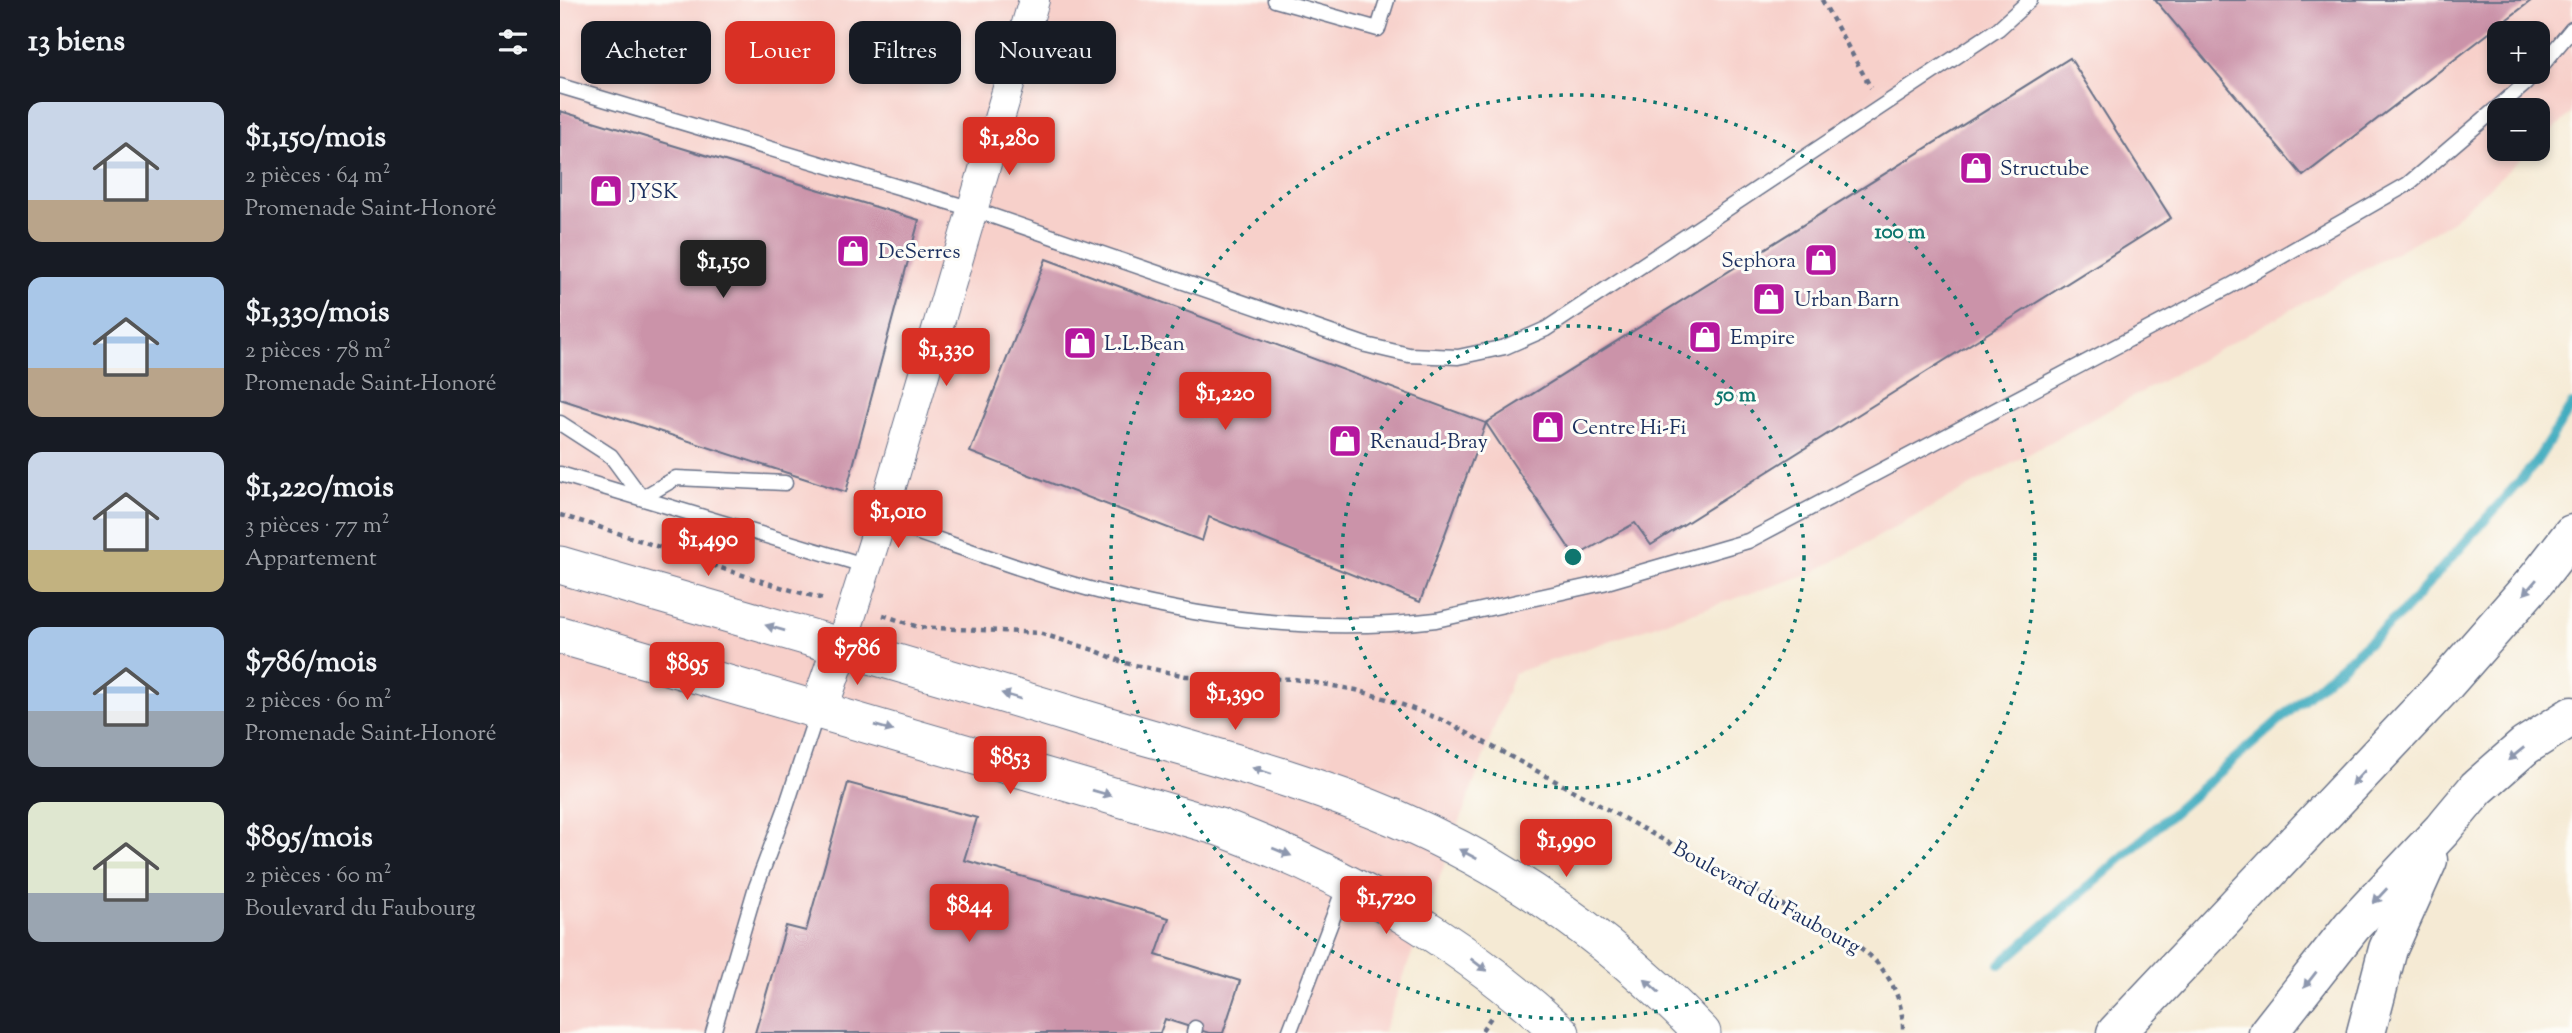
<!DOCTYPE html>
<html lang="fr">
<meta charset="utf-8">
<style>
body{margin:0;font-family:"Sorts Mill Goudy",serif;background:#20242c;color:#f1f3f6;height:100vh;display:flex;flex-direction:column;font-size:26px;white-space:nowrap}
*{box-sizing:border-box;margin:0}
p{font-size:23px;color:#9ea1a6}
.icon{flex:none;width:38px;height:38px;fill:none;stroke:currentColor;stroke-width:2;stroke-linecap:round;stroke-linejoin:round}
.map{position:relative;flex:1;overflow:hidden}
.details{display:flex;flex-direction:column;background:#171b24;width:560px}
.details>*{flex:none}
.top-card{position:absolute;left:21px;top:21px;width:665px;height:63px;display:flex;gap:14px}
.buttons{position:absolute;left:1927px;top:21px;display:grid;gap:14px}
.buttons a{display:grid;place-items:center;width:63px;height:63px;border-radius:14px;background:#171b24;box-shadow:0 4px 10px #0003;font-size:35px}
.price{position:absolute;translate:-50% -60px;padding:0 16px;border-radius:7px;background:#d93025;color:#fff;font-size:23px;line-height:46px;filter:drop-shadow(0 2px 4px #0008)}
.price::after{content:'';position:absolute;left:50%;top:42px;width:21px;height:16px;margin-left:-10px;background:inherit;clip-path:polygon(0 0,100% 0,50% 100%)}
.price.selected{background:#222;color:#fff}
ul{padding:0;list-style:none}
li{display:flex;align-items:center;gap:21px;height:175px;padding:0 28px}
li span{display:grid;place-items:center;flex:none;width:196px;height:140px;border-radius:14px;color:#555}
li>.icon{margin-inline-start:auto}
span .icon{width:84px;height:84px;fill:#fffc;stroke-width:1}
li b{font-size:30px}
h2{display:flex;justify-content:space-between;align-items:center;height:84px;padding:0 28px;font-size:30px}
.tag{padding:0 24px;border-radius:14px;background:#171b24;box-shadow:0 4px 10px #0003;font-size:24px;line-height:63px}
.tag.selected{background:#d93025;color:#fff}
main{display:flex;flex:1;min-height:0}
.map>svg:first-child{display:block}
.built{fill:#f7d0ca;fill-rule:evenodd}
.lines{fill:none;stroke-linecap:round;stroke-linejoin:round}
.stream{stroke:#41acbf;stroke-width:10}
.building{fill:#cb93a9}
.service-casing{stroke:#677087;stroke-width:17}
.minor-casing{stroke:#677087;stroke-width:32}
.tertiary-casing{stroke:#677087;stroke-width:39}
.motorway-casing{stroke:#677087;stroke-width:41}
.path{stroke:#677087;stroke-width:4.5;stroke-dasharray:5 5;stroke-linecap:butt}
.service{stroke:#fff;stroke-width:14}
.minor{stroke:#fff;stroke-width:30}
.tertiary{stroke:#fff;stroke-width:37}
.motorway{stroke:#fff;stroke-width:38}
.oneway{fill:#8d97ae}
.ring{fill:none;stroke:#0f766e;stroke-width:3.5;stroke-dasharray:3.5 7}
.labels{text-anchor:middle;stroke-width:6;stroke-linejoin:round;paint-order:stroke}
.poi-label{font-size:21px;fill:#1b2f5e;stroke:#fdfcf7;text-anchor:start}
.street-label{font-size:21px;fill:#1b2f5e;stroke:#fdfcf7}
.centre{fill:#0f766e;stroke:#fdfcf7;stroke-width:3.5}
.ring-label{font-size:21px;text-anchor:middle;font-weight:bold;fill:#0f766e;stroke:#fdfcf7;stroke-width:6;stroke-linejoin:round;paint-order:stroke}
</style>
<main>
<section class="details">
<h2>13 biens<svg class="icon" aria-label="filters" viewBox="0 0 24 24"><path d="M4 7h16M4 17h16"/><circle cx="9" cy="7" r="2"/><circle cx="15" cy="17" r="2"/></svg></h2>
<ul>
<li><span style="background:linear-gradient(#c9d6e8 70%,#b9a48a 0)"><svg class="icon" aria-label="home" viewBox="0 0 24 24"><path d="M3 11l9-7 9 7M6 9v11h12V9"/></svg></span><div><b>$1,150/mois</b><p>2 pièces · 64 m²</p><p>Promenade Saint-Honoré</p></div></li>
<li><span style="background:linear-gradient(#a9c7e8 65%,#b9a48a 0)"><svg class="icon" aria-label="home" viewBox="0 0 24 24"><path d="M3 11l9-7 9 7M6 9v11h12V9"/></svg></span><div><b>$1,330/mois</b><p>2 pièces · 78 m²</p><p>Promenade Saint-Honoré</p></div></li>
<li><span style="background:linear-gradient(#c9d6e8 70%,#c2b280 0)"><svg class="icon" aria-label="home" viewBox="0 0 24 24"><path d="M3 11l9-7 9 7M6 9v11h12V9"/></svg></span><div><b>$1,220/mois</b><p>3 pièces · 77 m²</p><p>Appartement</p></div></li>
<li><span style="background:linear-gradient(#a9c7e8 60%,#9aa5b1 0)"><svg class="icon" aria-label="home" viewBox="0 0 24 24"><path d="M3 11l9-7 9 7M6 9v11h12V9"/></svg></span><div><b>$786/mois</b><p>2 pièces · 60 m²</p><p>Promenade Saint-Honoré</p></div></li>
<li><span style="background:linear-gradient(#dfe7d0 65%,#9aa5b1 0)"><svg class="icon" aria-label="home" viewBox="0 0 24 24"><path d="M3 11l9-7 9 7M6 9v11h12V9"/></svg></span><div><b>$895/mois</b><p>2 pièces · 60 m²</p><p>Boulevard du Faubourg</p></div></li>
</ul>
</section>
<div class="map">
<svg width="2012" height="1033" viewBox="0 0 2012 1033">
<rect width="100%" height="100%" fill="#fdfcf7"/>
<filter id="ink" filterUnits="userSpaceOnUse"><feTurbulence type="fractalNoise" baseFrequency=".0143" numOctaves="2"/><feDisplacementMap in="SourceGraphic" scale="14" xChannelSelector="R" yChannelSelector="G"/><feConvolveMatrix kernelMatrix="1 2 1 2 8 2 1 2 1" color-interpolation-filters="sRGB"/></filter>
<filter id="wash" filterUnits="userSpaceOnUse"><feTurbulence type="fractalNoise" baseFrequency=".00686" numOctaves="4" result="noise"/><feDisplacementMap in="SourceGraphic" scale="28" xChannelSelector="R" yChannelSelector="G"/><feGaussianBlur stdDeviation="1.57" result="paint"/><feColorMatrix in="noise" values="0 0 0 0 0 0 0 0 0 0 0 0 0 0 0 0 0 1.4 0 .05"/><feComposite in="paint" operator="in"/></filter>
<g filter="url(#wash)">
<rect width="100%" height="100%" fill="#f5ead4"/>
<path class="built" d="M0,0H2012V113L1978,143V110H1939V149H1972L1889,223L1254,572L954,673L823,1033H0ZM1939,33H1978V72H1939Z"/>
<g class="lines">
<path class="stream" d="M1440,964L1843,612L1974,465L2012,405"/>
</g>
<g id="blocks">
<g class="building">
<path d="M1595,0H1972L1743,176Z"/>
<path d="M1510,58L1611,218L1091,545L1075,523L1015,557L926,423Z"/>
<path d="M0,111L359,220L286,492L0,399Z"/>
<path d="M486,259L926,423L860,602L649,517L642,541L410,452Z"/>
<path d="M288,783L417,818L404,860L609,918L596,955L680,981L663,1033H649L605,1019L600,1033H195L226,926L246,931Z"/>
</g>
</g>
</g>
<g filter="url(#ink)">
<use href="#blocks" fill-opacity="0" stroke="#677087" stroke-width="2"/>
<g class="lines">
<defs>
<g id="service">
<path d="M715,0L818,29L827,0"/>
<path d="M1978,70L2012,29"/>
<path d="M0,86L412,209L806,345L849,355L898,357L945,347L986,329L1438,29L1470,0"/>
<path d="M0,423L51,456L82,498L116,478L225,483"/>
<path d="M0,474L307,566"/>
<path d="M321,520C396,545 471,575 549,594C655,621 767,633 876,620L1043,583L1188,541L1670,286L1848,184L1965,84L1976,72"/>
<path d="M153,1033L195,890L225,810L258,710"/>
<path d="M634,1033L635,1028"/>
<path d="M729,1033L786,883"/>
</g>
<path id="minor" d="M281,646L321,520L474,0"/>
<g id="tertiary">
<path d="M0,565C171,615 342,663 512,715C620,748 731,774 835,818C951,868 1055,942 1142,1033"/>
<path d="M0,635L659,827C788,875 899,939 1001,1033"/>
<path d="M259,709L281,646"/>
</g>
<g id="motorway">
<path d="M1556,1033L1881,689L1978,578L2012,534"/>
<path d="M1708,1033L1792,926L1882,830L1917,788L1965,746L2012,716"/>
<path d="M1806,1033L1828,949L1868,860"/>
</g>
</defs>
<use href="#service" class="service-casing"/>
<use href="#minor" class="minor-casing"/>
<use href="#tertiary" class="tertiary-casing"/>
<use href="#motorway" class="motorway-casing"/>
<g class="path">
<path d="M1262,0L1311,88"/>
<path d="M0,515C89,541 174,576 264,599"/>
<path d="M323,615L358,627L479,633L534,650L565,663L626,676L734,679L796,690L827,699L887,722L1298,946C1327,967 1344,997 1343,1033"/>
<path d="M922,1030L932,1016"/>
</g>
<use href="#service" class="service"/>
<use href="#minor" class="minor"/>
<use href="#tertiary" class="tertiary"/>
<use href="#motorway" class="motorway"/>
</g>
<defs><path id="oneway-solid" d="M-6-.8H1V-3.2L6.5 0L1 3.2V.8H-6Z" transform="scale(1.75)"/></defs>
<g class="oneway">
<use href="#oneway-solid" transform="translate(1970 587) rotate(131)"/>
<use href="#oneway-solid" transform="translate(215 628) rotate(-164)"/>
<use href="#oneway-solid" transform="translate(451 696) rotate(-163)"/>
<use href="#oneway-solid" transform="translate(324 728) rotate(16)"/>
<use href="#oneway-solid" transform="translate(1956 754) rotate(141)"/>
<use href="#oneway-solid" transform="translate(702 771) rotate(-162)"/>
<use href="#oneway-solid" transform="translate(1798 778) rotate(133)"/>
<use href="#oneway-solid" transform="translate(542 793) rotate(16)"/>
<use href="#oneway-solid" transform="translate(722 852) rotate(22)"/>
<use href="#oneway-solid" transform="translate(908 854) rotate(-152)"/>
<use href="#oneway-solid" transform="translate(1820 896) rotate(133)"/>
<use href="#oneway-solid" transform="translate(919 965) rotate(37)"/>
<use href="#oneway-solid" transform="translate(1750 980) rotate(128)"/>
<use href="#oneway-solid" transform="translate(1092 986) rotate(-138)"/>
</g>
</g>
<g class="ring">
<circle cx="1013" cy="557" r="231"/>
<circle cx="1013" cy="557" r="462"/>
</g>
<defs>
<symbol id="shop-square" viewBox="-11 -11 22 22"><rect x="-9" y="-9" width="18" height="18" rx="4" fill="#b5179e" stroke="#fdfcf7"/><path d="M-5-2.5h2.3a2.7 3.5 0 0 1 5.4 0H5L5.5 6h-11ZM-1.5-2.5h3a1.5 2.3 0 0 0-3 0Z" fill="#fff"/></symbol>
</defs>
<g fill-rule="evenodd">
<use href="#shop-square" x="1397" y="149" width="38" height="38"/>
<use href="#shop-square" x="27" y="172" width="38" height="38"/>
<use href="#shop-square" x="274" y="232" width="38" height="38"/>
<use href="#shop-square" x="1242" y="241" width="38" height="38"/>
<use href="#shop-square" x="1190" y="280" width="38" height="38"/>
<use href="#shop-square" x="1126" y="318" width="38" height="38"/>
<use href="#shop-square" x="501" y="324" width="38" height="38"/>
<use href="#shop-square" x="969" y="408" width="38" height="38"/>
<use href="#shop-square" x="766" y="422" width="38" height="38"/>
</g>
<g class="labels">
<g class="poi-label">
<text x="1440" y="175">Structube</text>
<text x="70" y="198">JYSK</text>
<text x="318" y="258">DeSerres</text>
<text x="1236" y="267" text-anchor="end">Sephora</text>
<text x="1234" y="306">Urban Barn</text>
<text x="1170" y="344">Empire</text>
<text x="544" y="350">L.L.Bean</text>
<text x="1012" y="434">Centre Hi-Fi</text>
<text x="810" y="448">Renaud-Bray</text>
</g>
<g class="street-label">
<text transform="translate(1207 897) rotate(29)" y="7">Boulevard du Faubourg</text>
</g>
</g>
<circle cx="1013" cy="557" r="10" class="centre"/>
<g class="ring-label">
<text x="1340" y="238">100 m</text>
<text x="1176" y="401">50 m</text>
</g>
</svg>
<div class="buttons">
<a>+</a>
<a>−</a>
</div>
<b class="price" style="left:449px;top:177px">$1,280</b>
<b class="price selected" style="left:163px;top:300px">$1,150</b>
<b class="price" style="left:386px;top:388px">$1,330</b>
<b class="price" style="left:665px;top:432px">$1,220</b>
<b class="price" style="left:338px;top:550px">$1,010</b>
<b class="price" style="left:148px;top:578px">$1,490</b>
<b class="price" style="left:297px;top:687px">$786</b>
<b class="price" style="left:127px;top:702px">$895</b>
<b class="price" style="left:675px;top:732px">$1,390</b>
<b class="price" style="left:450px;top:796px">$853</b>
<b class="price" style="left:1006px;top:879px">$1,990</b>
<b class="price" style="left:826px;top:936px">$1,720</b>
<b class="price" style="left:409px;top:944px">$844</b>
<div class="top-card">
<a class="tag">Acheter</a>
<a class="tag selected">Louer</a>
<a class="tag">Filtres</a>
<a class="tag">Nouveau</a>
</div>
</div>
</main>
